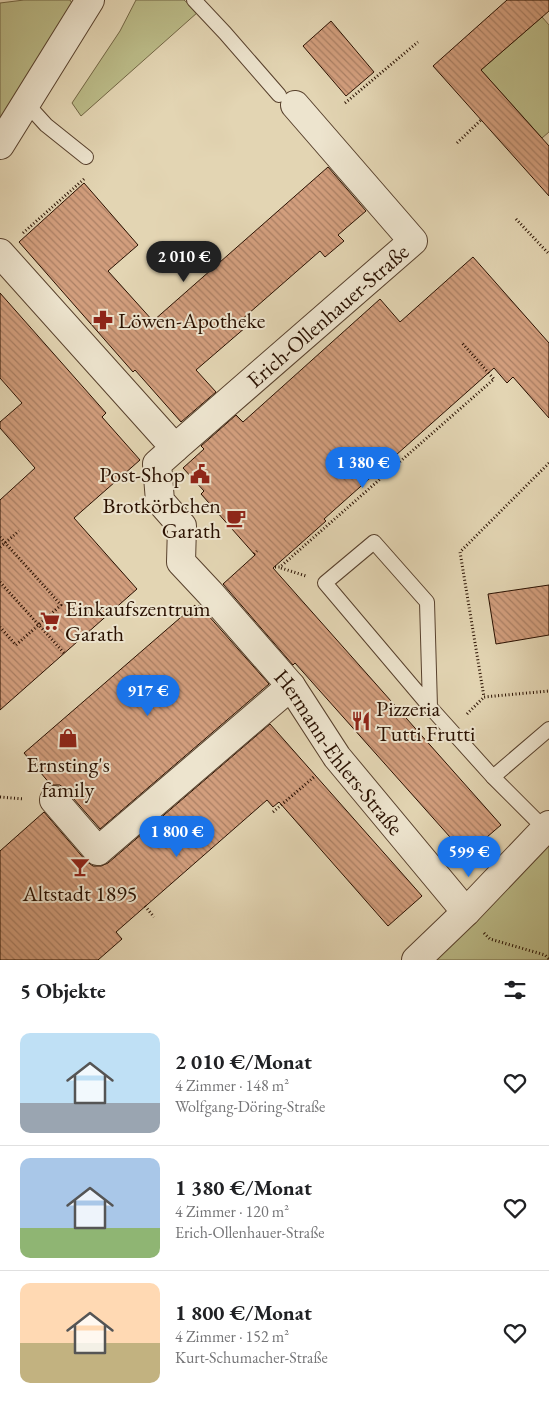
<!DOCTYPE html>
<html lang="de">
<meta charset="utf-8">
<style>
body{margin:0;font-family:"EB Garamond",serif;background:#f2f2f2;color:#202124;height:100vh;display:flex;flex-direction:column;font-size:19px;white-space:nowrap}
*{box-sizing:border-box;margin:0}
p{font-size:16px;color:#757577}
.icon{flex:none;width:28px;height:28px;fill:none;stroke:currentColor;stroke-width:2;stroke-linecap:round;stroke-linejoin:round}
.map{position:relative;height:960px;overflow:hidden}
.sheet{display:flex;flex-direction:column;background:#fff;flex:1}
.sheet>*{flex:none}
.price{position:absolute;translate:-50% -42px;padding:0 11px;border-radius:18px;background:#1a73e8;color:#fff;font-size:16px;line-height:32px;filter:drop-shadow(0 1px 2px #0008)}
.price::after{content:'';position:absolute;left:50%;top:30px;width:15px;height:11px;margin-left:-8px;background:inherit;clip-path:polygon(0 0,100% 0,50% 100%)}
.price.active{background:#222;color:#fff}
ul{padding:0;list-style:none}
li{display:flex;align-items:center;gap:15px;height:125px;padding:0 20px}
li+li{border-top:1px solid #e0e0e0}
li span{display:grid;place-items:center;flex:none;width:140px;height:100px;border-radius:10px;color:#555}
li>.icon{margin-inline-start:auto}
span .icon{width:60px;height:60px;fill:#fffc;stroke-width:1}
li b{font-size:21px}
h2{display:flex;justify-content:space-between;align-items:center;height:60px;padding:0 20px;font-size:21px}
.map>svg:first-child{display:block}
.green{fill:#bb8;stroke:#726644}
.building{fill:url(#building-back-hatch);stroke:#291000}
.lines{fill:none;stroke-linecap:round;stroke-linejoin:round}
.lane-casing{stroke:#58412d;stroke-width:16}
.street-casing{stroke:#58412d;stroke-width:30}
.path{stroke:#291000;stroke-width:3;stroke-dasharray:1 2.5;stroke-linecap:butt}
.lane{stroke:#ede4ce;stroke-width:14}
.street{stroke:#ede4ce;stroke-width:28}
.labels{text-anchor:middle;stroke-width:4;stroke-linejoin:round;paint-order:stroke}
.street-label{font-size:22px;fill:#291000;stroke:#ede4ce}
.poi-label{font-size:22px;fill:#291000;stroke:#ede4ce;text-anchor:start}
</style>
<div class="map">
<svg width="549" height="960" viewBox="0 0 549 960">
<defs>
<pattern id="building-back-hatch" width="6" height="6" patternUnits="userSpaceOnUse" patternTransform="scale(1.25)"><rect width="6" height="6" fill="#d29e7d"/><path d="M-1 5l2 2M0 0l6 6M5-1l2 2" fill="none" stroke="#aa7f64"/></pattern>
</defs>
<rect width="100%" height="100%" fill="#e3d5b3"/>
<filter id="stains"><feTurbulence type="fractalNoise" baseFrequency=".004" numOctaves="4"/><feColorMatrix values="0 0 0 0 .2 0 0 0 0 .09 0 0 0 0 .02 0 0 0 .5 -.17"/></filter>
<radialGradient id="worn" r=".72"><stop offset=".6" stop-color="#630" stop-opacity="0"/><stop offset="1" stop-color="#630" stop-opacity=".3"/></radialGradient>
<g class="green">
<path d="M24,0H70L76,10L0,121V3Z"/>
<path d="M136,0H184L198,12L81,116L72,103L120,31Z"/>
<path d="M542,17L549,25V132L542,138L481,70Z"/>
<path d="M549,841V960H434Z"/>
</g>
<g class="building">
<path d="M507,0H549V11L481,70L549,146V196L433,66Z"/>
<path d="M331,21L374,72L346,96L303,46Z"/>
<path d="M328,167L366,211L338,235L344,241L325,257L320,251L240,321L246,327L196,370L216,392L181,422L135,370L133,372L19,242L84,183L138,245L108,271L153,321Z"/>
<path d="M473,257L549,343V418L513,377L507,383L494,368L324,519L326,521L273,568L501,825L466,855L295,663L293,665L223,584L255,555L201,494L204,491L183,468L204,449L201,446L236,415L243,422L380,299L400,322Z"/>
<path d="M0,293L106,413L102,417L140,460L74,518L137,589L0,710V500L35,468L0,428V422L22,403L0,378Z"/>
<path d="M549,585V635L496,644L488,594Z"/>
<path d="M195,605L197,607L199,605L269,684L100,829L66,790L60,785H51L24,753Z"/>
<path d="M270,724L422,896L388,926L279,802L273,807L267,800L116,932L122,939L98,960H0V851L44,812L86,861L93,866H101L108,863Z"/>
</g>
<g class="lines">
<defs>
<g id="lane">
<path d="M194,0L225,33L279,95"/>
<path d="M26,103L46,125L86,157"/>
<path d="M430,707L427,602L374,542L325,583L430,707L493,777L545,829"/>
<path d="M493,777L549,729"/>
</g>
<g id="street">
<path d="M0,145L90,0"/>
<path id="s1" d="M0,253L175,448L157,464L160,501L182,526L181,562L210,593L291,686L337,757L466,912"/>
<path id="s2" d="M175,448L413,241L295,105"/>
<path d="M54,800L98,851L291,686"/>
<path d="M416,960L466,912L549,825"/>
</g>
</defs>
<use href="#lane" class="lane-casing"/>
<use href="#street" class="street-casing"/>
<g class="path">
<path d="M345,103L418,42"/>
<path d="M457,143L481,120"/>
<path d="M516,219L549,254"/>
<path d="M23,233L84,179"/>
<path d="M549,463L460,552L484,697L549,691"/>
<path d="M0,537L61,605L16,645L0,627"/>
<path d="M0,547L19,531"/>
<path d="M254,554L257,551"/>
<path d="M275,567H280L494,379L462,343"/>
<path d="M281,568L306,576"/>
<path d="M0,582L64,653"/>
<path d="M467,714L484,697"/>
<path d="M0,797L24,799"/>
<path d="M273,812L314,777"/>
<path d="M145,906L154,917"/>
<path d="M484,933L490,939L545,955L549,959"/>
</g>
<use href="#lane" class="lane"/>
<use href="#street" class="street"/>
</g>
<defs>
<symbol id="pharmacy-bare" viewBox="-9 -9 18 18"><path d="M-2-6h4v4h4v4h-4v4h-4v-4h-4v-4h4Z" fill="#8f2418" stroke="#ede4ce" stroke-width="2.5" paint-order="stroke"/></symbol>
<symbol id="civic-bare" viewBox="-9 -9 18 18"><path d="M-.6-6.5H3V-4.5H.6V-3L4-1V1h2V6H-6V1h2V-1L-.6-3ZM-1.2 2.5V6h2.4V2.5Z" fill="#8f2418" stroke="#ede4ce" stroke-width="2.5" paint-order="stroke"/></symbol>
<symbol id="cafe-bare" viewBox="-9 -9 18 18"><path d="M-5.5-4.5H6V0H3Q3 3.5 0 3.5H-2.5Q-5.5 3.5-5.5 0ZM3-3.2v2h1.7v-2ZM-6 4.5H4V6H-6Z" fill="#8f2418" stroke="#ede4ce" stroke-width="2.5" paint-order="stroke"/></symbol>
<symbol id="supermarket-bare" viewBox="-9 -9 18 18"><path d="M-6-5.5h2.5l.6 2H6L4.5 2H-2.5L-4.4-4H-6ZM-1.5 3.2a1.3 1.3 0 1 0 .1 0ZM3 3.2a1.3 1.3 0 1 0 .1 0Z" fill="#8f2418" stroke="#ede4ce" stroke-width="2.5" paint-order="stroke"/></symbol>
<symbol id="restaurant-bare" viewBox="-9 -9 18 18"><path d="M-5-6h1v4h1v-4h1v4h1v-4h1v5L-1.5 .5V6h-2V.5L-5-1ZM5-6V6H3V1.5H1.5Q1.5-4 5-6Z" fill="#8f2418" stroke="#ede4ce" stroke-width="2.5" paint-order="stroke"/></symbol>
<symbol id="shop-bare" viewBox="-9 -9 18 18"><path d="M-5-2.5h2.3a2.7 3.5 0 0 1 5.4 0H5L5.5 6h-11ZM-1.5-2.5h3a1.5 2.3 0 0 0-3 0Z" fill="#8f2418" stroke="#ede4ce" stroke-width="2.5" paint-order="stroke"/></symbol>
<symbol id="bar-bare" viewBox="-9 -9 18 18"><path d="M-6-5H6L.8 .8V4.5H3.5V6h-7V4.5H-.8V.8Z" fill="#8f2418" stroke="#ede4ce" stroke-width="2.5" paint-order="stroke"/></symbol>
</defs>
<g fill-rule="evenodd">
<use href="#pharmacy-bare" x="89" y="306" width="28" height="28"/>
<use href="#civic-bare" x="186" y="460" width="28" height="28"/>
<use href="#cafe-bare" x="222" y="504" width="28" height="28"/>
<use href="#supermarket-bare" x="36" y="607" width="28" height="28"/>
<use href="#restaurant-bare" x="347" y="707" width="28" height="28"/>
<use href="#shop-bare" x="54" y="724" width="28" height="28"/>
<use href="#bar-bare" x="66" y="853" width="28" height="28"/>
</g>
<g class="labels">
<g class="street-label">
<text dy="8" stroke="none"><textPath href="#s2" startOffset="202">Erich-Ollenhauer-Straße</textPath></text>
<text dy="8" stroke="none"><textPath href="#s1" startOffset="640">Hermann-Ehlers-Straße</textPath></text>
</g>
<g class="poi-label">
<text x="118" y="328">Löwen-Apotheke</text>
<text x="185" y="482" text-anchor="end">Post-Shop</text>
<text x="221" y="513" text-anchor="end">Brotkörbchen<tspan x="221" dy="25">Garath</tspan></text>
<text x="65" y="616">Einkaufszentrum<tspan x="65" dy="25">Garath</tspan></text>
<text x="376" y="716">Pizzeria<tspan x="376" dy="25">Tutti Frutti</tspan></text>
<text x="68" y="772" text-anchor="middle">Ernsting's<tspan x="68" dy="25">family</tspan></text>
<text x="80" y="901" text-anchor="middle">Altstadt 1895</text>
</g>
</g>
<rect width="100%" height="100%" filter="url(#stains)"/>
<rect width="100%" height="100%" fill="url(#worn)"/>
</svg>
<b class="price active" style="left:184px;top:283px">2 010 €</b>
<b class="price" style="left:363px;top:489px">1 380 €</b>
<b class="price" style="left:148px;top:717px">917 €</b>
<b class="price" style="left:177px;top:858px">1 800 €</b>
<b class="price" style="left:469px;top:878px">599 €</b>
</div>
<section class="sheet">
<h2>5 Objekte<svg class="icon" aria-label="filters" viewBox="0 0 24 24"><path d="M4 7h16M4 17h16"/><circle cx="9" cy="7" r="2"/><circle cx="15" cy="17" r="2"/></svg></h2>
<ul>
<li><span style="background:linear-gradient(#bfe0f5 70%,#9aa5b1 0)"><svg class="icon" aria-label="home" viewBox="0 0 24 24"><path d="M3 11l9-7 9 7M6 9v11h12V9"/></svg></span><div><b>2 010 €/Monat</b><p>4 Zimmer · 148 m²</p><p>Wolfgang-Döring-Straße</p></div><svg class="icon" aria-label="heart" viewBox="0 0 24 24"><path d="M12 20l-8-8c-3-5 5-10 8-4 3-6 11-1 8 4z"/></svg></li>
<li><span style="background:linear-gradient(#a9c7e8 70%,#8fb573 0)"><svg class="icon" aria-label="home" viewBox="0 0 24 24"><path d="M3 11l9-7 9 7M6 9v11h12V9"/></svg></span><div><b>1 380 €/Monat</b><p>4 Zimmer · 120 m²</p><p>Erich-Ollenhauer-Straße</p></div><svg class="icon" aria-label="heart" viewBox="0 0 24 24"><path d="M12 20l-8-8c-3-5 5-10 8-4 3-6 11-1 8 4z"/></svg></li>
<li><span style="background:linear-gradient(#ffd9b3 60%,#c2b280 0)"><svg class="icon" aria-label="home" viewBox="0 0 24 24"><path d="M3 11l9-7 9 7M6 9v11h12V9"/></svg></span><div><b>1 800 €/Monat</b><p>4 Zimmer · 152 m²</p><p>Kurt-Schumacher-Straße</p></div><svg class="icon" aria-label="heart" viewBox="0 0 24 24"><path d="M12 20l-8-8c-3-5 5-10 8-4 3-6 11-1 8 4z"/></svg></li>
</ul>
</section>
